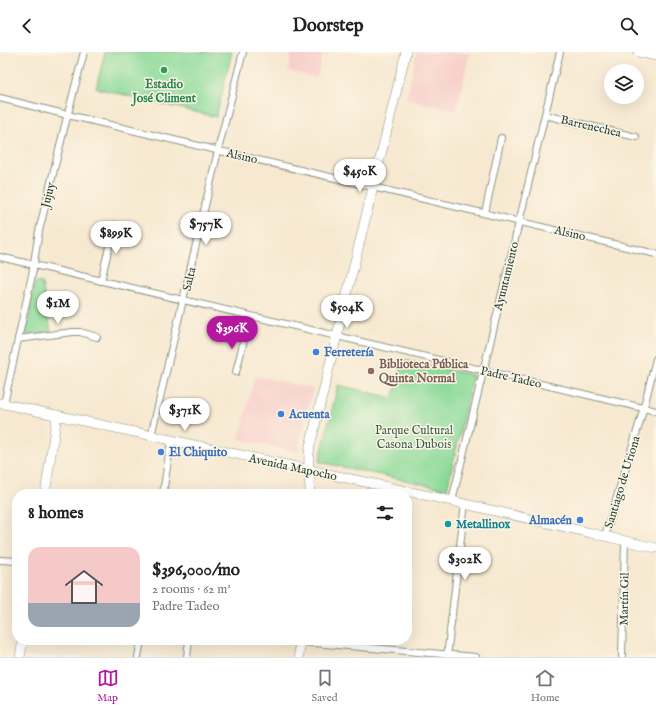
<!DOCTYPE html>
<meta charset="utf-8">
<style>
body{margin:0;font-family:"IM FELL English",serif;background:#f2f2f2;color:#202124;height:100vh;display:flex;flex-direction:column;font-size:15px;white-space:nowrap}
*{box-sizing:border-box;margin:0}
p{font-size:13px;color:#757577}
.icon{flex:none;width:22px;height:22px;fill:none;stroke:currentColor;stroke-width:2;stroke-linecap:round;stroke-linejoin:round}
.map{position:relative;flex:1;overflow:hidden}
.details{position:absolute;left:12px;top:437px;width:400px;height:156px;display:flex;flex-direction:column;background:#fff;border-radius:16px;box-shadow:0 4px 16px #0002}
.details>*{flex:none}
.fabs{position:absolute;left:604px;top:12px;display:grid;gap:8px}
.fabs a{display:grid;place-items:center;width:40px;height:40px;border-radius:50%;background:#fff;box-shadow:0 4px 16px #0002;font-size:20px}
.price{position:absolute;translate:-50% -34px;padding:0 9px;border-radius:14px;background:#fff;color:#222;font-size:13px;line-height:26px;filter:drop-shadow(0 1px 2px #0008)}
.price::after{content:'';position:absolute;left:50%;top:24px;width:12px;height:9px;margin-left:-6px;background:inherit;clip-path:polygon(0 0,100% 0,50% 100%)}
.price.active{background:#b5179e;color:#fff}
ul{padding:0;list-style:none}
li{display:flex;align-items:center;gap:12px;height:100px;padding:0 16px}
li span{display:grid;place-items:center;flex:none;width:112px;height:80px;border-radius:12px;color:#555}
li>.icon{margin-inline-start:auto}
span .icon{width:48px;height:48px;fill:#fffc;stroke-width:1}
li b{font-size:17px}
h2{display:flex;justify-content:space-between;align-items:center;height:48px;padding:0 16px;font-size:17px}
header{display:flex;justify-content:space-between;align-items:center;height:52px;padding:0 16px;background:#fff;font-size:18px;font-weight:700}
.menu{display:flex;justify-content:space-around;align-items:center;height:56px;border-top:1px solid #e0e0e0;background:#fff;font-size:11px;color:#757577}
.menu a{display:grid;justify-items:center;gap:2px}
.menu .active{color:#b5179e}
.map>svg:first-child{display:block}
.built{fill:#f7d0cb}
.green{fill:#8bda99;stroke:#558c66}
.lines{fill:none;stroke-linecap:round;stroke-linejoin:round}
.street-casing{stroke:#8b9382;stroke-width:8}
.secondary-casing{stroke:#8b9382;stroke-width:10}
.street{stroke:#fff;stroke-width:6}
.secondary{stroke:#fff;stroke-width:9}
.leisure-dot{fill:#2e9e5b;stroke:#fcf5e5;stroke-width:1.5}
.shop-dot{fill:#3f7fe0;stroke:#fcf5e5;stroke-width:1.5}
.education-dot{fill:#8d6e63;stroke:#fcf5e5;stroke-width:1.5}
.culture-dot{fill:#0f9aa8;stroke:#fcf5e5;stroke-width:1.5}
.labels{text-anchor:middle;stroke-width:3;stroke-linejoin:round;paint-order:stroke}
.leisure-label{font-size:12px;font-weight:bold;fill:#27864d;stroke:#fcf5e5}
.street-label{font-size:12px;fill:#1f3d34;stroke:#fcf5e5}
.shop-label{font-size:12px;font-weight:bold;fill:#366cbe;stroke:#fcf5e5;text-anchor:start}
.education-label{font-size:12px;font-weight:bold;fill:#785e54;stroke:#fcf5e5;text-anchor:start}
.park-label{font-size:12px;fill:#355c48;stroke:#fcf5e5}
.culture-label{font-size:12px;font-weight:bold;fill:#0d838f;stroke:#fcf5e5;text-anchor:start}
</style>
<header><svg class="icon" aria-label="back" viewBox="0 0 24 24"><path d="M15 5l-7 7 7 7"/></svg>Doorstep<svg class="icon" aria-label="search" viewBox="0 0 24 24"><circle cx="10" cy="10" r="6"/><path d="M15 15l6 6"/></svg></header>
<div class="map">
<svg width="656" height="605" viewBox="0 0 656 605">
<rect width="100%" height="100%" fill="#fcf5e5"/>
<filter id="ink" filterUnits="userSpaceOnUse"><feTurbulence type="fractalNoise" baseFrequency=".025" numOctaves="2"/><feDisplacementMap in="SourceGraphic" scale="8" xChannelSelector="R" yChannelSelector="G"/><feConvolveMatrix kernelMatrix="1 2 1 2 8 2 1 2 1" color-interpolation-filters="sRGB"/></filter>
<filter id="wash" filterUnits="userSpaceOnUse"><feTurbulence type="fractalNoise" baseFrequency=".012" numOctaves="4" result="noise"/><feDisplacementMap in="SourceGraphic" scale="16" xChannelSelector="R" yChannelSelector="G"/><feGaussianBlur stdDeviation="0.9" result="paint"/><feColorMatrix in="noise" values="0 0 0 0 0 0 0 0 0 0 0 0 0 0 0 0 0 1.4 0 .05"/><feComposite in="paint" operator="in"/></filter>
<g filter="url(#wash)">
<rect width="100%" height="100%" fill="#f7e9d1"/>
<g class="built">
<path d="M292,0H323L317,26L288,19Z"/>
<path d="M417,0H470L456,59L406,47Z"/>
<path d="M255,324L313,336L298,400L239,387Z"/>
</g>
<g class="green">
<path d="M105,0H232L216,65L96,36Z"/>
<path d="M35,230L42,231L51,280L26,283Z"/>
<path d="M403,308L473,323L447,437L319,410L338,333L393,346Z"/>
</g>
</g>
<g filter="url(#ink)">
<g class="lines">
<defs>
<g id="street">
<path d="M0,46L68,63L656,202"/>
<path d="M545,63L636,85"/>
<path d="M485,161L501,86"/>
<path d="M0,205L656,359"/>
<path d="M101,229L114,173"/>
<path d="M18,287L73,280H80L97,285"/>
<path d="M236,320L250,264"/>
<path d="M4,352L32,223L39,179L65,73L84,0"/>
<path d="M151,384L221,86L243,0"/>
<path d="M163,442L171,388"/>
<path d="M452,449L560,0"/>
<path d="M605,484L641,366L656,307"/>
<path d="M0,508L17,509"/>
<path d="M279,588L476,605"/>
<path d="M138,605L141,588"/>
<path d="M187,605L189,588"/>
<path d="M447,605L465,451"/>
<path d="M622,605L625,489"/>
</g>
<g id="secondary">
<path d="M638,0L656,4"/>
<path d="M0,351L310,418L452,449L656,496"/>
<path d="M45,442L57,363"/>
<path d="M310,442C310,426 307,410 310,394L406,0"/>
<path d="M20,605L23,588"/>
<path d="M299,605L300,588"/>
</g>
</defs>
<use href="#street" class="street-casing"/>
<use href="#secondary" class="secondary-casing"/>
<use href="#street" class="street"/>
<use href="#secondary" class="secondary"/>
</g>
</g>
<circle class="leisure-dot" cx="164" cy="18" r="4"/>
<g class="shop-dot">
<circle cx="316" cy="300" r="4"/>
<circle cx="281" cy="362" r="4"/>
<circle cx="161" cy="400" r="4"/>
<circle cx="580" cy="468" r="4"/>
</g>
<circle class="education-dot" cx="371" cy="319" r="4"/>
<circle class="culture-dot" cx="448" cy="472" r="4"/>
<g class="labels">
<g class="leisure-label">
<text x="164" y="36">Estadio<tspan x="164" dy="14">José Climent</tspan></text>
</g>
<g class="street-label">
<text transform="translate(591 74) rotate(13)" y="4">Barrenechea</text>
<text transform="translate(242 104) rotate(13)" y="4">Alsino</text>
<text transform="translate(48 143) rotate(-76)" y="4">Jujuy</text>
<text transform="translate(570 181) rotate(13)" y="4">Alsino</text>
<text transform="translate(506 224) rotate(-76)" y="4">Ayuntamiento</text>
<text transform="translate(189 227) rotate(-77)" y="4">Salta</text>
<text transform="translate(511 325) rotate(13)" y="4">Padre Tadeo</text>
<text transform="translate(293 415) rotate(12)" y="4">Avenida Mapocho</text>
<text transform="translate(622 430) rotate(-73)" y="4">Santiago de Uriona</text>
<text transform="translate(624 547) rotate(-89)" y="4">Martín Gil</text>
</g>
<g class="shop-label">
<text x="324" y="304">Ferretería</text>
<text x="289" y="366">Acuenta</text>
<text x="169" y="404">El Chiquito</text>
<text x="572" y="472" text-anchor="end">Almacén</text>
</g>
<g class="education-label">
<text x="379" y="316">Biblioteca Pública<tspan x="379" dy="14">Quinta Normal</tspan></text>
</g>
<g class="park-label">
<text x="414" y="382">Parque Cultural<tspan x="414" dy="14">Casona Dubois</tspan></text>
</g>
<g class="culture-label">
<text x="456" y="476">Metallinox</text>
</g>
</g>
</svg>
<div class="fabs">
<a><svg class="icon" aria-label="layers" viewBox="0 0 24 24"><path d="M12 4l9 5-9 5-9-5zM3 14l9 5 9-5"/></svg></a>
</div>
<b class="price" style="left:360px;top:141px">$450K</b>
<b class="price" style="left:206px;top:194px">$757K</b>
<b class="price" style="left:116px;top:203px">$899K</b>
<b class="price" style="left:58px;top:273px">$1M</b>
<b class="price" style="left:347px;top:277px">$504K</b>
<b class="price active" style="left:232px;top:298px">$396K</b>
<b class="price" style="left:185px;top:380px">$371K</b>
<b class="price" style="left:465px;top:529px">$302K</b>
<section class="details">
<h2>8 homes<svg class="icon" aria-label="filters" viewBox="0 0 24 24"><path d="M4 7h16M4 17h16"/><circle cx="9" cy="7" r="2"/><circle cx="15" cy="17" r="2"/></svg></h2>
<ul>
<li><span style="background:linear-gradient(#f6c9c9 70%,#9aa5b1 0)"><svg class="icon" aria-label="home" viewBox="0 0 24 24"><path d="M3 11l9-7 9 7M6 9v11h12V9"/></svg></span><div><b>$396,000/mo</b><p>2 rooms · 62 m²</p><p>Padre Tadeo</p></div></li>
</ul>
</section>
</div>
<nav class="menu">
<a class="active"><svg class="icon" aria-label="map" viewBox="0 0 24 24"><path d="M3 6l6-2 6 2 6-2v14l-6 2-6-2-6 2zM9 4v14M15 6v14"/></svg>Map</a>
<a><svg class="icon" aria-label="saved" viewBox="0 0 24 24"><path d="M7 4h10v16l-5-4-5 4z"/></svg>Saved</a>
<a><svg class="icon" aria-label="home" viewBox="0 0 24 24"><path d="M3 11l9-7 9 7M6 9v11h12V9"/></svg>Home</a>
</nav>
